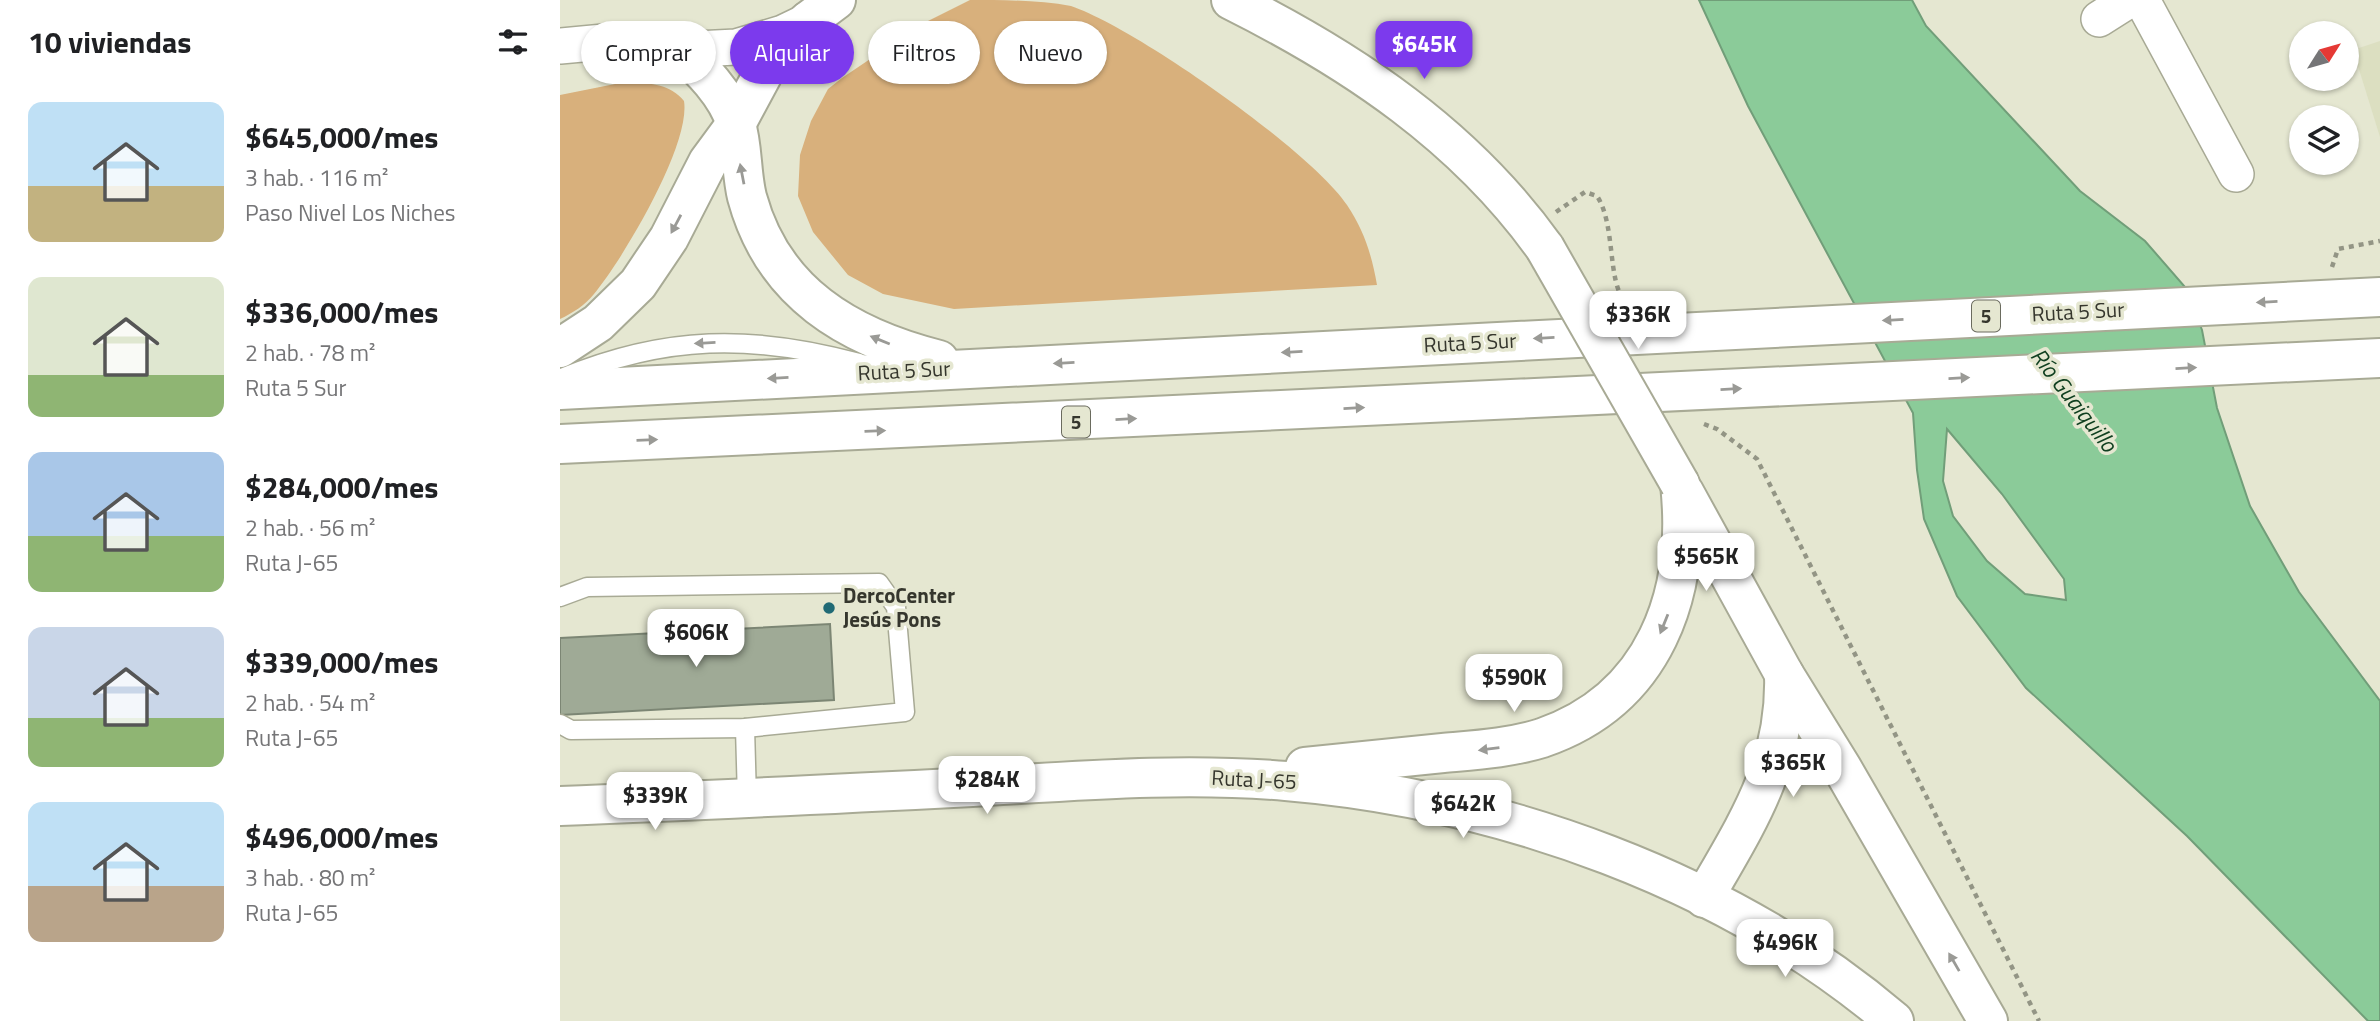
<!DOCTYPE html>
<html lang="es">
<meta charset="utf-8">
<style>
body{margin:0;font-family:"Titillium Web",sans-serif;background:#f2f2f2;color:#202124;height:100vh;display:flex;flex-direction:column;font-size:26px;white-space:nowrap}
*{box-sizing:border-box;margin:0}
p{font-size:23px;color:#757577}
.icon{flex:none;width:38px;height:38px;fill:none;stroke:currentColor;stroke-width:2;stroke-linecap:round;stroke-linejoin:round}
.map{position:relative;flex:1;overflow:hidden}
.panel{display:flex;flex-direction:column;background:#fff;width:560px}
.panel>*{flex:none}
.hud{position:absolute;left:21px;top:21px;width:665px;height:63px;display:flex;gap:14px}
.needle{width:46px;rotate:53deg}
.controls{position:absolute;left:1729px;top:21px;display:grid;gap:14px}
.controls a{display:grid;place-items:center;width:70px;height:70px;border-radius:50%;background:#fff;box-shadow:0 2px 5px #0004;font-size:35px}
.price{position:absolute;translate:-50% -60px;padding:0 16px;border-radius:14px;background:#fff;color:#222;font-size:23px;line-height:46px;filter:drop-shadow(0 2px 4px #0008)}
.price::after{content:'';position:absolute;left:50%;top:42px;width:21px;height:16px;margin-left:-10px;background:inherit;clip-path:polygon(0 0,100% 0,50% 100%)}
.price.active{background:#7c3aed;color:#fff}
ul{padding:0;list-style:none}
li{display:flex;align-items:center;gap:21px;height:175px;padding:0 28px}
li span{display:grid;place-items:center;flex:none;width:196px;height:140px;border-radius:14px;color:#555}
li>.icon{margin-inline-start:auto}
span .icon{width:84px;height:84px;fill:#fffc;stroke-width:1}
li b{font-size:30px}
h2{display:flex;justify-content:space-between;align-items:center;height:84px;padding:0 28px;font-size:30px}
.chip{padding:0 24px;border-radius:32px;background:#fff;box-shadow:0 2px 5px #0004;font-size:24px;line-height:63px}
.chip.active{background:#7c3aed;color:#fff}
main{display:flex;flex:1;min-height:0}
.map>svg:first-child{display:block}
.built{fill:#dcdfc1}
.green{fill:#d8b07c}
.water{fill:#8bcb99;stroke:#719e79;stroke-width:2;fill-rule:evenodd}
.building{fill:#9faa96;stroke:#7c8674;stroke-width:2}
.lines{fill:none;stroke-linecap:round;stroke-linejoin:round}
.service-casing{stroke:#a8aa95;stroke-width:21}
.minor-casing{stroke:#a8aa95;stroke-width:38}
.secondary-casing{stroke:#a8aa95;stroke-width:42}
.motorway-casing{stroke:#a8aa95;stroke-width:42}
.path{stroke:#939585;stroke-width:4.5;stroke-dasharray:5 5;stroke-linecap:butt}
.service{stroke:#fff;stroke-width:18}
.minor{stroke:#fff;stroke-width:35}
.secondary{stroke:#fff;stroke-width:38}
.motorway{stroke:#fff;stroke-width:38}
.secondary-bridge-casing{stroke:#a8aa95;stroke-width:42;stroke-linecap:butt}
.secondary-bridge{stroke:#fff;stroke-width:38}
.oneway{fill:#9a9a96}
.poi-dot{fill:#206a75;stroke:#e5e7d1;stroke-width:2.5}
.labels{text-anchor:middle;stroke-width:7;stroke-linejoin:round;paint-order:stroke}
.shield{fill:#e5e7d1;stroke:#6a6b5e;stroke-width:2}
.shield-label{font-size:19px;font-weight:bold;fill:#35362d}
.street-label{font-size:21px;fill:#35362d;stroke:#e5e7d1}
.poi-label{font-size:21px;font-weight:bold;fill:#35362d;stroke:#e5e7d1;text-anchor:start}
.water-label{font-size:23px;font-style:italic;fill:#104020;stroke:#e5e7d1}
</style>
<main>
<section class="panel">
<h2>10 viviendas<svg class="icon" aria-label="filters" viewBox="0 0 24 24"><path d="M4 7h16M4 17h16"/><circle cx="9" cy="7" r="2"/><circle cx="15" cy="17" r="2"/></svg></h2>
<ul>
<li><span style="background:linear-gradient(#bfe0f5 60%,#c2b280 0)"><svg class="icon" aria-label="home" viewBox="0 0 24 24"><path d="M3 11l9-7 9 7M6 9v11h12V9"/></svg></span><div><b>$645,000/mes</b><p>3 hab. · 116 m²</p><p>Paso Nivel Los Niches</p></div></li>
<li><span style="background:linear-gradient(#dfe7d0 70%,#8fb573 0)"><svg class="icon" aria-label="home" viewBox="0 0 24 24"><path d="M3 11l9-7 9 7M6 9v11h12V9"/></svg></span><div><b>$336,000/mes</b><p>2 hab. · 78 m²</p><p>Ruta 5 Sur</p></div></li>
<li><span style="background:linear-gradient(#a9c7e8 60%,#8fb573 0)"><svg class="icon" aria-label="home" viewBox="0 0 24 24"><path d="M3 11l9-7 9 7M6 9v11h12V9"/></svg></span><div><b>$284,000/mes</b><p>2 hab. · 56 m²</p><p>Ruta J-65</p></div></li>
<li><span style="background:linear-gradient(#c9d6e8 65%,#8fb573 0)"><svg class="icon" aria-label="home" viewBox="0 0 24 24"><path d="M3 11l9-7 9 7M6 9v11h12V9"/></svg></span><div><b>$339,000/mes</b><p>2 hab. · 54 m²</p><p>Ruta J-65</p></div></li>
<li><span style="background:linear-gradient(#bfe0f5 60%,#b9a48a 0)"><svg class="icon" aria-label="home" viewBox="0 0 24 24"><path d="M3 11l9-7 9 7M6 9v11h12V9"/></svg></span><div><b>$496,000/mes</b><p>3 hab. · 80 m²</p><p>Ruta J-65</p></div></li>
</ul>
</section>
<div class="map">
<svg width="1820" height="1021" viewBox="0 0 1820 1021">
<rect width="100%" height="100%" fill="#e5e7d1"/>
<path class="built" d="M1820,41V137L1793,50Z"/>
<g class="green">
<path d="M410,0C442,0 480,0 511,6C574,27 750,150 787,205C804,230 812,256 817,285L394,309L323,294L288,275L253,232L238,196L240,155L251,121L268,89L282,78L362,24Z"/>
<path d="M60,83C83,83 108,81 124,101C131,145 63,259 34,294C25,305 13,313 0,319V95Z"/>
</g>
<path class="water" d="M1139,0H1352L1366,26L1520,191L1585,241L1625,287L1642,330L1657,408L1690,506L1739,592L1820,701V1021H1808L1627,836L1466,688L1397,596L1364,519L1357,470L1353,413L1188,106ZM1387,429L1442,494L1504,579L1506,600L1465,594L1427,561L1393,516L1383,481Z"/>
<path class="building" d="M270,624L274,700L0,715V638Z"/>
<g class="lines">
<defs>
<g id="service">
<path d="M2,378C105,335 192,334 299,363"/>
<path d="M0,597L27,587L319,583L336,607L345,712L185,728L11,730L0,724"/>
<path d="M185,728L187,799"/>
</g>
<g id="minor">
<path d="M1582,0L1676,174"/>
<path d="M1539,19L1569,0"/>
<path d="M0,46L65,40L136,49L176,47L223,33L248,21"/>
</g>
<g id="secondary">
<path d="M671,0C793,61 905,136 985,248"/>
<path d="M248,21L276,0"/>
<path d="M1124,492L1224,674L1282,768L1428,1021"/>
<path d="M745,767C791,762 837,758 883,753C916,750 950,748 982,738C1095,699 1132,594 1120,484"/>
<path d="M0,806C137,801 275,794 412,787C516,781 621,772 726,781C940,799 1169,880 1334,1021"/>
<path d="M1144,898C1187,823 1227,764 1224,674"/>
</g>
<g id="motorway">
<path d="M119,48C140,68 167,94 176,124C183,147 181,173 187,197C213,293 288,337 379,360"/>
<path d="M0,348L38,323L78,284L109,238L148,162L176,124L205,70L248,21"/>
<path d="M0,390L1820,297"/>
<path d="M0,444L1820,358"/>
</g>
</defs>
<use href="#service" class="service-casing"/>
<use href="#minor" class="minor-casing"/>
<use href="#secondary" class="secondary-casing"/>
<use href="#motorway" class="motorway-casing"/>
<g class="path">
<path d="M996,212L1025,192L1037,196C1056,225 1047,282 1065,301"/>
<path d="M1772,267L1778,249L1820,241"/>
<path d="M1144,424L1157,429L1197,459L1479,1021"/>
</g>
<use href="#service" class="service"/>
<use href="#minor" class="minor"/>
<use href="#secondary" class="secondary"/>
<use href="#motorway" class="motorway"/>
<defs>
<path id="secondary-bridge" d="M985,248L1120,484"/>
</defs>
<use href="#secondary-bridge" class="secondary-bridge-casing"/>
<use href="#secondary-bridge" class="secondary-bridge"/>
</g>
<defs><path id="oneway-solid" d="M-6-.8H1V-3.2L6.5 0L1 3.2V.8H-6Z" transform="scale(1.75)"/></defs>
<g class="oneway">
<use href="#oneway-solid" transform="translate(182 174) rotate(-101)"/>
<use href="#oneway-solid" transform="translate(116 224) rotate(118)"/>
<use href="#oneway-solid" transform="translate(1707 302) rotate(177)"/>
<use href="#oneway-solid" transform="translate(1333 320) rotate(177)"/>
<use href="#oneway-solid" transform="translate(984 338) rotate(177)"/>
<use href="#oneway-solid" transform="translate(320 340) rotate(-158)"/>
<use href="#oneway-solid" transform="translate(145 343) rotate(177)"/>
<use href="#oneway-solid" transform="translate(732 352) rotate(177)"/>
<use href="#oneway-solid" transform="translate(504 363) rotate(177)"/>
<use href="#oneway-solid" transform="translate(1626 368) rotate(-3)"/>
<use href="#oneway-solid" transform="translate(218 378) rotate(177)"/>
<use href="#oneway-solid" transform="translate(1399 378) rotate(-3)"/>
<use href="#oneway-solid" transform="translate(1171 389) rotate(-3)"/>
<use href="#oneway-solid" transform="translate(794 408) rotate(-3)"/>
<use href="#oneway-solid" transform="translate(566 419) rotate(-3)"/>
<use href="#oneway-solid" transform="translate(315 431) rotate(-2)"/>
<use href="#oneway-solid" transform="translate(87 440) rotate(-2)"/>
<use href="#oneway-solid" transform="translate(1104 624) rotate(112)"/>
<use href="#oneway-solid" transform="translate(929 749) rotate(173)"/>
<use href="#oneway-solid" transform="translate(1394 962) rotate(-120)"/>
</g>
<circle class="poi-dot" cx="269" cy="608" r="7"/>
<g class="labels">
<g class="shield">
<rect x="1412" y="300.5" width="28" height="31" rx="5"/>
<rect x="502" y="406.5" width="28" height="31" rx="5"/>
</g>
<g class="shield-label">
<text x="1426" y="323">5</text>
<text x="516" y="429">5</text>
</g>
<g class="street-label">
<text transform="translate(1518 312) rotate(-3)" y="7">Ruta 5 Sur</text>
<text transform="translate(910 343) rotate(-3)" y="7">Ruta 5 Sur</text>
<text transform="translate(344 371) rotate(-3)" y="7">Ruta 5 Sur</text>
<text transform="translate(694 780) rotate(3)" y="7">Ruta J-65</text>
</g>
<g class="poi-label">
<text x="283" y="603">DercoCenter<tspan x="283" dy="24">Jesús Pons</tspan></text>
</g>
<g class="water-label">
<text transform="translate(1514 400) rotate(52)" y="8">Río Guaiquillo</text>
</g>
</g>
</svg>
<div class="controls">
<a><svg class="needle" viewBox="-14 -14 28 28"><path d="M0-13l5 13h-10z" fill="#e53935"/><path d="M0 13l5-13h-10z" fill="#757577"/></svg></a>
<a><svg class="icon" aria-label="layers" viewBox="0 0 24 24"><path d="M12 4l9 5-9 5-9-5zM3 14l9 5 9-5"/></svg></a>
</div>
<b class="price active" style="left:864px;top:81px">$645K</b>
<b class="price" style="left:1078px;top:351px">$336K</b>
<b class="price" style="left:1146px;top:593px">$565K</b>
<b class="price" style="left:136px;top:669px">$606K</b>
<b class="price" style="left:954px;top:714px">$590K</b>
<b class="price" style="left:1233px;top:799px">$365K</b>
<b class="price" style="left:427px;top:816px">$284K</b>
<b class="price" style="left:95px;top:832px">$339K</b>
<b class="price" style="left:903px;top:840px">$642K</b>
<b class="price" style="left:1225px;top:979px">$496K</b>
<div class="hud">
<a class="chip">Comprar</a>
<a class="chip active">Alquilar</a>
<a class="chip">Filtros</a>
<a class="chip">Nuevo</a>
</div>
</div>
</main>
